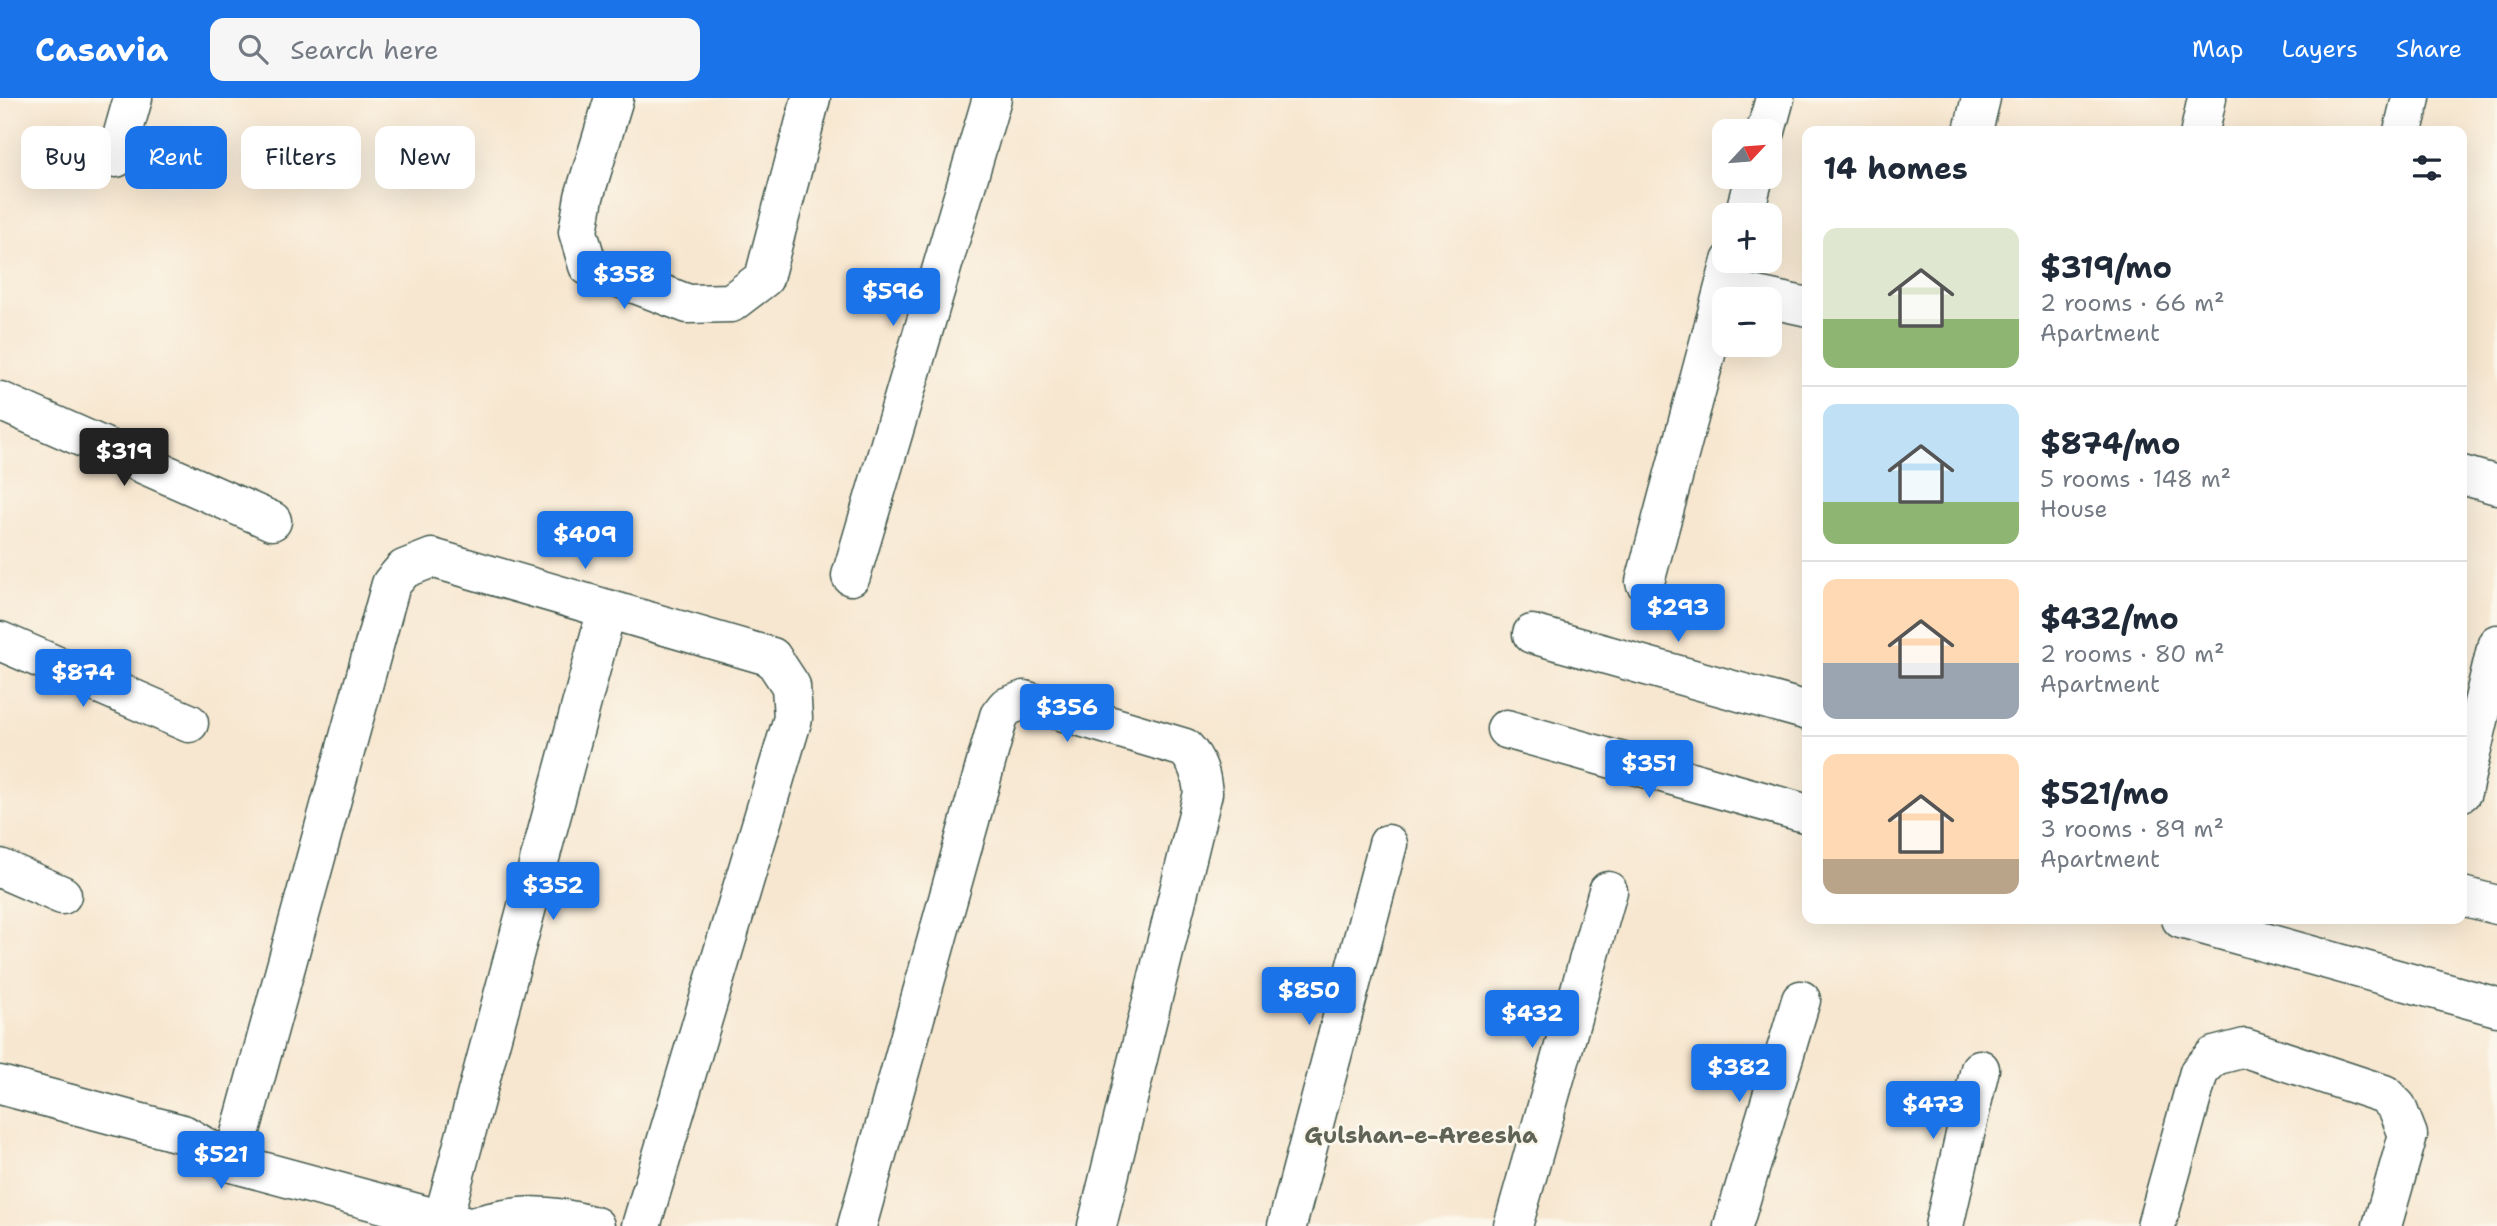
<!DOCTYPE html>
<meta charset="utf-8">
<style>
body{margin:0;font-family:"Shantell Sans",sans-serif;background:#f6f6f7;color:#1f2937;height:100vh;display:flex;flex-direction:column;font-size:26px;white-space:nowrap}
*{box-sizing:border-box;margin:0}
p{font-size:23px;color:#747a83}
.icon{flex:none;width:38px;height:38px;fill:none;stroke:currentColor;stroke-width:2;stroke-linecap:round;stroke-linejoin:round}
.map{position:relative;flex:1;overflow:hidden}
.drawer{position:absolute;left:1802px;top:28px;width:665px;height:798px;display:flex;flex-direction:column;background:#fff;border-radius:14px;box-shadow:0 7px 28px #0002}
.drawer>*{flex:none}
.top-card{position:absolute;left:21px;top:28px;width:665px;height:63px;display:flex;gap:14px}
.needle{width:46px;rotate:64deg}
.tools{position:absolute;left:1712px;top:21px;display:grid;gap:14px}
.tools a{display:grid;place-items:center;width:70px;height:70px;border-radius:14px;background:#fff;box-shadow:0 7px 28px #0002;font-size:35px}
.price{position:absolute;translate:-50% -60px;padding:0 16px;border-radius:7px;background:#1a73e8;color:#fff;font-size:23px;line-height:46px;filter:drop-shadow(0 2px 4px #0008)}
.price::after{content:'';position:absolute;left:50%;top:42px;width:21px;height:16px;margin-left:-10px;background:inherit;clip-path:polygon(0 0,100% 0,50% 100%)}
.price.on{background:#222;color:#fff}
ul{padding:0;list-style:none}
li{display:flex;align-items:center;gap:21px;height:175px;padding:0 21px}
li+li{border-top:2px solid #e0e1e3}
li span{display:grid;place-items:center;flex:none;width:196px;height:140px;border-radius:14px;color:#555}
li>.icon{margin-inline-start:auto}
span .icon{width:84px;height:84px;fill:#fffc;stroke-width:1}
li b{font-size:30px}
h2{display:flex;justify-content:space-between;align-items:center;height:84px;padding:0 21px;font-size:30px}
.tag{padding:0 24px;border-radius:14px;background:#fff;box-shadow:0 7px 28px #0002;font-size:24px;line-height:63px}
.tag.on{background:#1a73e8;color:#fff}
header{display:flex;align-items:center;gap:42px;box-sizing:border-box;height:98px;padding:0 35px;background:#1a73e8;color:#fff}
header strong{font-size:33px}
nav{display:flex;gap:38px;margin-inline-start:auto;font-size:24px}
.search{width:490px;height:63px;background:#f6f6f7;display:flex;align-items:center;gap:18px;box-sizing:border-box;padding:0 24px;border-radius:14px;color:#747a83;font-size:26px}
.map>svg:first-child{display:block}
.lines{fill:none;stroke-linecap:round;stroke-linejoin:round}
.minor-casing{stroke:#3f564b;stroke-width:41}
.minor{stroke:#fff;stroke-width:38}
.labels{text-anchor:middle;stroke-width:5;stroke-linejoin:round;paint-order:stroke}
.neighbourhood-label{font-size:23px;font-weight:bold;fill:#606456;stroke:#fbf7ec}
</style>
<header>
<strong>Casavia</strong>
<div class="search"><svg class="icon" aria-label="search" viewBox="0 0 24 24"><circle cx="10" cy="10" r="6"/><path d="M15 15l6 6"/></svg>Search here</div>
<nav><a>Map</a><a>Layers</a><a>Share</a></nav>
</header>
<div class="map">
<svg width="2497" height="1128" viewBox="0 0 2497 1128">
<rect width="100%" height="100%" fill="#fbf7ec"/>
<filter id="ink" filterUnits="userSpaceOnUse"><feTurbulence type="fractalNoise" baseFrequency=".0143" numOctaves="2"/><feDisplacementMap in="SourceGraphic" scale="14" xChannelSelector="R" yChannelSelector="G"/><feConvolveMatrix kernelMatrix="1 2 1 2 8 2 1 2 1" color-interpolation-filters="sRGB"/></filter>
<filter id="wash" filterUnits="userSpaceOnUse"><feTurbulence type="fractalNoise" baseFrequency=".00686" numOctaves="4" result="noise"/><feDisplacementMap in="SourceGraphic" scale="28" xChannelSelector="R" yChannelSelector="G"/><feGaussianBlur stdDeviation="1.57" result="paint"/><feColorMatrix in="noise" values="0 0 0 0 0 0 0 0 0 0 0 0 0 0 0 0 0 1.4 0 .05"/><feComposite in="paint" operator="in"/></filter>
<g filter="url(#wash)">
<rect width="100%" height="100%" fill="#f7e7d0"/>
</g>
<g filter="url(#ink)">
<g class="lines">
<defs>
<g id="minor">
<path d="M614,0L584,99L578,134L588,168L688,206L731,205L764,180L811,0"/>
<path d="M1766,33L1775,0"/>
<path d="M1973,33L1981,0"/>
<path d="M2200,33L2207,0"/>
<path d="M2403,33L2411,0"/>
<path d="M116,60L133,0"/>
<path d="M1744,117L1754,79"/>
<path d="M1724,191L1808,209"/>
<path d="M0,303L272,423"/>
<path d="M2462,377L2497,387"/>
<path d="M851,478L992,0"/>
<path d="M1645,484L1731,163"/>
<path d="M1532,536L1808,613"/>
<path d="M0,543L189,625"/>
<path d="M1506,631L1808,716"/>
<path d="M2462,694L2497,546"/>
<path d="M0,770L62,797"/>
<path d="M2462,798L2497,807"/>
<path d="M2181,821L2497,909"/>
<path d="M0,987L183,1036L232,1065L465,1128"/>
<path d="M232,1065L391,486L404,471L432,460L772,559L791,588L793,620L641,1128"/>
<path d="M443,1121L607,511"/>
<path d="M475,1128C521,1115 548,1115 595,1128"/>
<path d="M857,1128L999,618L1006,609L1024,602L1185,650C1198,664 1201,676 1203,695L1097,1128"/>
<path d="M1287,1128L1388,746"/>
<path d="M1513,1128L1608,793"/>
<path d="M1733,1128L1801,902"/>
<path d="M1944,1128L1980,971"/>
<path d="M2156,1128L2199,974L2214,958L2245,950L2384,996L2397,1009L2408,1037L2382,1128"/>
</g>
</defs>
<use href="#minor" class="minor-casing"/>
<use href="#minor" class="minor"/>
</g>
</g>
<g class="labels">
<g class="neighbourhood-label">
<text x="1421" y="1045">Gulshan-e-Areesha</text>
</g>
</g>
</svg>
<div class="tools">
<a><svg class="needle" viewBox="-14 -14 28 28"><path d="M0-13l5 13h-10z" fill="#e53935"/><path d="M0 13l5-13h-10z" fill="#747a83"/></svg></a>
<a>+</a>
<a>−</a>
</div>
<b class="price" style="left:624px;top:213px">$358</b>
<b class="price" style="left:893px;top:230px">$596</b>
<b class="price on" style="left:124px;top:390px">$319</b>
<b class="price" style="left:585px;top:473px">$409</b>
<b class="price" style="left:1678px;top:546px">$293</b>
<b class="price" style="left:83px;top:611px">$874</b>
<b class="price" style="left:1067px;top:646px">$356</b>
<b class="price" style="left:1649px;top:702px">$351</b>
<b class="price" style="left:553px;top:824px">$352</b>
<b class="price" style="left:1309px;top:929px">$850</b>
<b class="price" style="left:1532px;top:952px">$432</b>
<b class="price" style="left:1739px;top:1006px">$382</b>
<b class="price" style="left:1933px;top:1043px">$473</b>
<b class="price" style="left:221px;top:1093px">$521</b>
<div class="top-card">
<a class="tag">Buy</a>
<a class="tag on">Rent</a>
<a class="tag">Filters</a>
<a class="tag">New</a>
</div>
<section class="drawer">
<h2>14 homes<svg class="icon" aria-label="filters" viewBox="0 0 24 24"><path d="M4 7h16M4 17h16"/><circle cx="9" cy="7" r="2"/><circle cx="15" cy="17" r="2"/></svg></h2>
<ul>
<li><span style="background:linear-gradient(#dfe7d0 65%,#8fb573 0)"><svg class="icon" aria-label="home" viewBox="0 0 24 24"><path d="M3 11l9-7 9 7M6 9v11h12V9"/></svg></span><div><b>$319/mo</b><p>2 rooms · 66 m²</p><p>Apartment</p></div></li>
<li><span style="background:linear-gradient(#bfe0f5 70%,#8fb573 0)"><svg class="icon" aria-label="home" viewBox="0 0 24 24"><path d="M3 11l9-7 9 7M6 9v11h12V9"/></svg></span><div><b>$874/mo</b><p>5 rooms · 148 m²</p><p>House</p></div></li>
<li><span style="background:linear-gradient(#ffd9b3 60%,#9aa5b1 0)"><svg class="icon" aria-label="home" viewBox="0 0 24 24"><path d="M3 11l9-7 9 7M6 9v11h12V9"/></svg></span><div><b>$432/mo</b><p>2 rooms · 80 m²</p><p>Apartment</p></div></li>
<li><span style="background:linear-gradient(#ffd9b3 75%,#b9a48a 0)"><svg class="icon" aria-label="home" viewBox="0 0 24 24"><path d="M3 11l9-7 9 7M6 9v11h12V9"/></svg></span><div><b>$521/mo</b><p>3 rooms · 89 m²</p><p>Apartment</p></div></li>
</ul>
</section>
</div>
